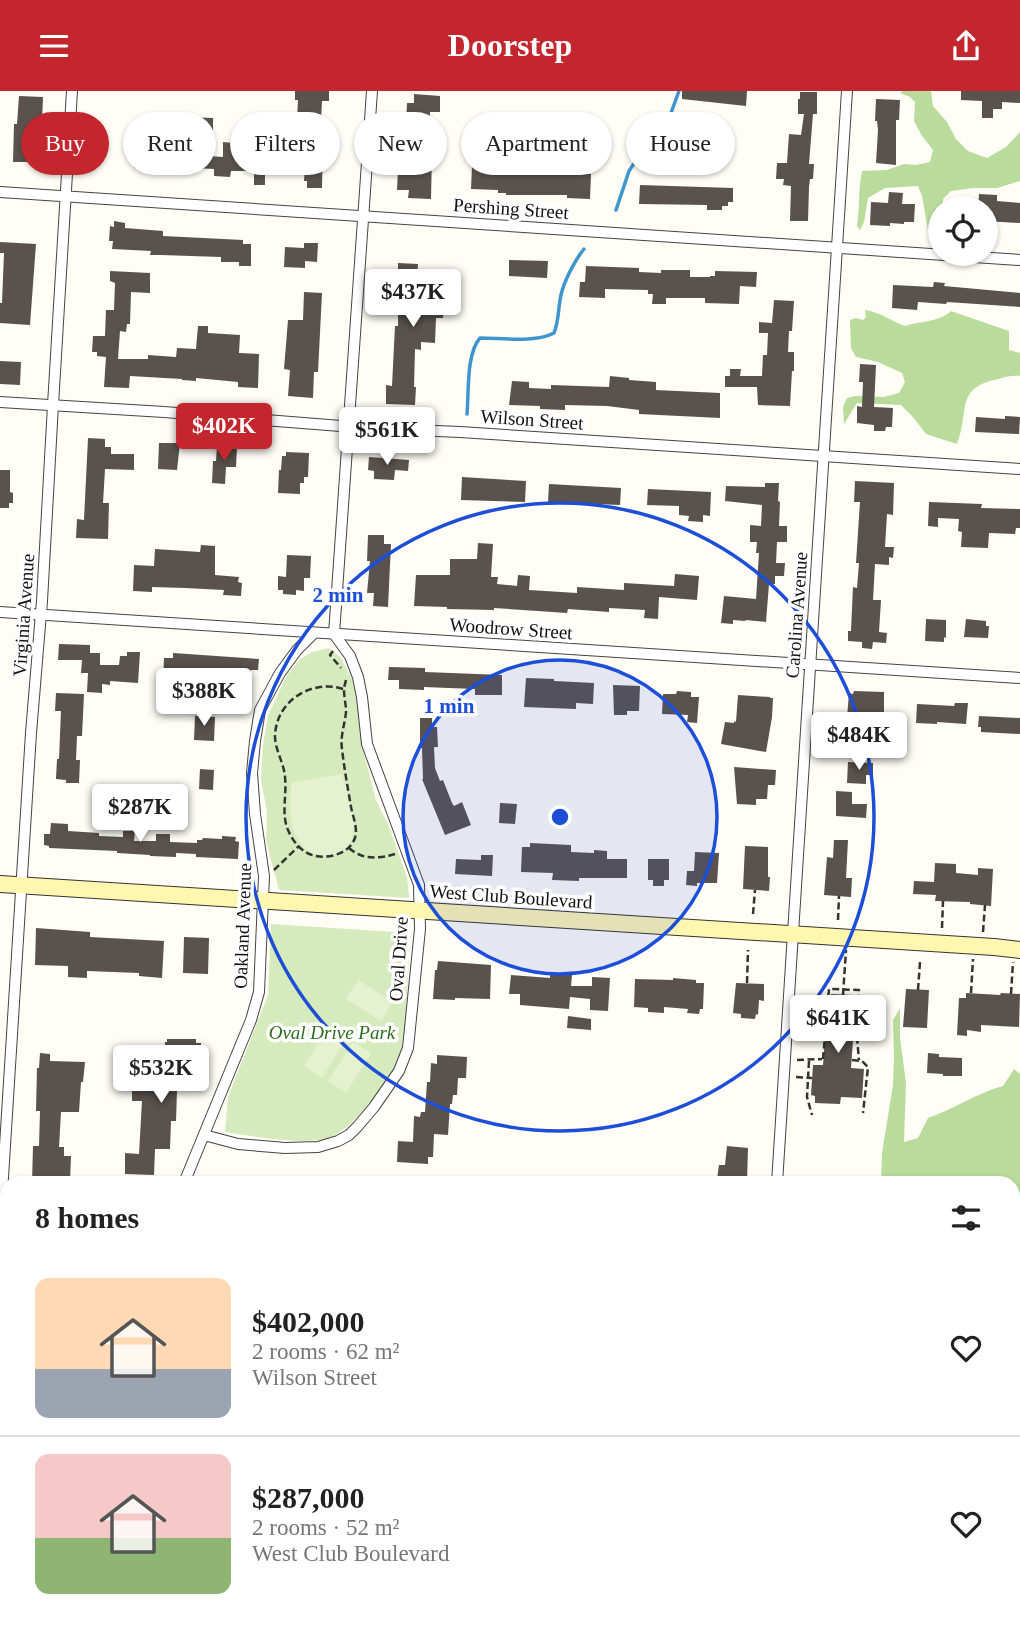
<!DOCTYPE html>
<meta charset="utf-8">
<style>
body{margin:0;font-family:Georgia,serif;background:#f6f6f6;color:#222;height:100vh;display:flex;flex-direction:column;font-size:26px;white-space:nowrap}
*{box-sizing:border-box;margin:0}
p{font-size:23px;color:#767676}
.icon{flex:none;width:38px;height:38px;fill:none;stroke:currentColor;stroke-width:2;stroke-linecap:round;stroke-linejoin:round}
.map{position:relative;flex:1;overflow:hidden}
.sheet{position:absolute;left:0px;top:1085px;width:1020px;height:450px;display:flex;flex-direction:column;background:#fff;border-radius:21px 21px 0 0;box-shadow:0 2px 5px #0004}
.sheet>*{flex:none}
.guide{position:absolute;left:21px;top:21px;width:978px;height:63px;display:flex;gap:14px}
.buttons{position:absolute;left:928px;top:105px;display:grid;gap:14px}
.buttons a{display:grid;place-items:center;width:70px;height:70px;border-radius:50%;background:#fff;box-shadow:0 2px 5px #0004;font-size:35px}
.price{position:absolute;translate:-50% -60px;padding:0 16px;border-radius:7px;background:#fff;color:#222;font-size:23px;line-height:46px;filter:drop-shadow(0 2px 4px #0008)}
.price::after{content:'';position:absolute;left:50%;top:42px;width:21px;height:16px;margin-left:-10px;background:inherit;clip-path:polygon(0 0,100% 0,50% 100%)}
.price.selected{background:#c4262e;color:#fff}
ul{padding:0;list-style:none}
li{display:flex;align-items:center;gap:21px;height:175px;padding:0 35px}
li+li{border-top:2px solid #e0e0e0}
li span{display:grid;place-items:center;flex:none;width:196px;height:140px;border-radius:14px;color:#555}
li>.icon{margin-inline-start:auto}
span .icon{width:84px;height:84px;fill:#fffc;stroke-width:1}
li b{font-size:30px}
h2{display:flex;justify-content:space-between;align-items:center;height:84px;padding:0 35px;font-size:30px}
.pill{padding:0 24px;border-radius:32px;background:#fff;box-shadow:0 2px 5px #0004;font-size:24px;line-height:63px}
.pill.selected{background:#c4262e;color:#fff}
header{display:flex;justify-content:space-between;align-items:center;height:91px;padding:0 35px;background:#c4262e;color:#fff;font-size:32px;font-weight:800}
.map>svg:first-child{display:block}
.green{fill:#d5ebbd}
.forest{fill:#b9dc9c}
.pitch{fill:#e6f2cf}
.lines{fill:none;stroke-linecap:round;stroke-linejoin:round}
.stream{stroke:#3f96cf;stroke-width:3.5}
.building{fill:#5a524d}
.street-casing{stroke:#444;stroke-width:12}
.secondary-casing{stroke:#333;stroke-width:18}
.path{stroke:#333;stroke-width:2.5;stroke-dasharray:7 3.5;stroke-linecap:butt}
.street{stroke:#fff;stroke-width:10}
.secondary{stroke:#fff6b0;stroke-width:16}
.ring{fill:none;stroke:#1d4ed8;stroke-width:3.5}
.labels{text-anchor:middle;stroke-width:7;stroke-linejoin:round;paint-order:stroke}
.street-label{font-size:19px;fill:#111;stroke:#fff}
.park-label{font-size:19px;font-style:italic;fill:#2f6b1f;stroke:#fff}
.centre{fill:#1d4ed8;stroke:#fff;stroke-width:3.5}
.ring-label{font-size:21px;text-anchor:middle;font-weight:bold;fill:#1d4ed8;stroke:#fff;stroke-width:7;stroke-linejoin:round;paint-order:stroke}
</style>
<header><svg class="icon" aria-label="menu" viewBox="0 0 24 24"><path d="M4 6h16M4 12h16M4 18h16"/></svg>Doorstep<svg class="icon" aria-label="share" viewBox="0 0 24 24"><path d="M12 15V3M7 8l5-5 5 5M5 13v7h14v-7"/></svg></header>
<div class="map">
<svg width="1020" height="1534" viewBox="0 0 1020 1534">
<rect width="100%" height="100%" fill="#fffdf5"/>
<g class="green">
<path d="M329,557L341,567L352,588L358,605L362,655L376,709L388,733L407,786L409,807L279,799L266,750L267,721L261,689L263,654L268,625L287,584L300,568L312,561Z"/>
<path d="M271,833L410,842L404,964C389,990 356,1037 328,1047C304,1055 251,1045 225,1041L228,1006L268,904Z"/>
</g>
<g class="forest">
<path d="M903,0H931L933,15L947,31L956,48L968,60L987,67L1006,56L1020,41V90L997,97H973L951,100L943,108V117H940V143L928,139L922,105L918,95L885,97L868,107L864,131L860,139L857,135C860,117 858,98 862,80L887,79L904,73L916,74L930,71L933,59L922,45L914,30L915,11L910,6L900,2Z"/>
<path d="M865,219C880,221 891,230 905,235C920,230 940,231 951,220L1009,240V259L1020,262V285C1012,284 1005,286 998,288C954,297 970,321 957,353L926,343L913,326L901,314L857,312L844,333L843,316L847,307L855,305L884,306L899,302L905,291L902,282L878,271L856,266L851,257L850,229L856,227L863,229L866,226Z"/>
<path d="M900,917V947L906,992L904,1051L918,1047L928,1027C954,1018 977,1002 1003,995L1014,978L1020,983V1125L1013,1119V1092H881L882,1062L893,994L894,965L893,929Z"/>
</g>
<g class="pitch">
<path d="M342,683C346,699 356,726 353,742C352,747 348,757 343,760C335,765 319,766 311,762C304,758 297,748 294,741C288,726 291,708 291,692Z"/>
<path d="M358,889L393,911L381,930L346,908Z"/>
<path d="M329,935L347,947L322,987L304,975Z"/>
<path d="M353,951L371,962L346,1002L328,990Z"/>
</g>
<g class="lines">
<g class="stream">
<path d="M616,119L629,80L655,41L671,22L679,0"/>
<path d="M467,323C469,301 466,263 480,247C502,247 535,252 554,242C559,230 558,217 561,204C564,190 575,169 584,158"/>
</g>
</g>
<g class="building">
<path d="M295,0H329V10H322L320,49H323L322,97H307V90H304L308,28L297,27L298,9H295Z"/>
<path d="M682,0H747L746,15L682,8Z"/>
<path d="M961,0H1020V12L1002,11V18H993V27H982V10L961,9Z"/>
<path d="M800,1H817V23H813L809,73H814L813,88H810L809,96L808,130H790L791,95L783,94L784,88H776L777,72H787L789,43L801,44L804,23H798V8H800Z"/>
<path d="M414,3L440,5V21H430L429,52H434V62H432L431,108L408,107L409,99H397L398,79L403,80L404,56H407L408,51H411V31H406L407,12H414Z"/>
<path d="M19,5L43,6L41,56H39V69L29,68V71H13L14,33H17Z"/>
<path d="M876,8L900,9L899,29H896V74L876,72L878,39L877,30H875Z"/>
<path d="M187,26L213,27V42L186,41Z"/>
<path d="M223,51L234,52L233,66L265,67V94H254V80H231L230,86L214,85V78L193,77V79H181V80H162L134,77L135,59H140V52L194,55V64L223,66Z"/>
<path d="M472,74H484V80L529,81L530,77L554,78L553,81L591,83L590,108L567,107V104H506V102H498V99L471,98Z"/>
<path d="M640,94L733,97V111H728V115H722V119H707V114L639,113Z"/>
<path d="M889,101L903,102L902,113H915L914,131H904V133L890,132V135L870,134L871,111L888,112Z"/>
<path d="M979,103L997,104V110L1020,112V132L985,130V117H978Z"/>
<path d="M114,130L125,132V137L163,140V145L243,149V153H251V175H239V171H221V166L161,164H150L151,160L112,158L113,150H109L110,135L114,136Z"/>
<path d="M0,151L36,153L30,234L0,232V212H2L4,162H0Z"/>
<path d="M304,152H318L317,171L305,170V177L284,176L285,156L304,157Z"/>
<path d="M509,169L548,170L547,187L509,185Z"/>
<path d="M398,172L418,173L417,189H445L443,227H436L435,252L421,251V259L415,258L414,296H416L415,314L386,313V294L392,295L395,235H398Z"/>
<path d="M586,175L639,177V181L661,182V179H690V186H710V185H715V180L757,181L756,196L740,195L739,213L705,212V207H666V213H652L653,203H648V199L605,198V207L579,206L580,191H585Z"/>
<path d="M110,180L150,182V202L131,201L130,233H127L126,241L120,240L118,268H148V264L176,266L177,257L196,258L198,235H208V242L240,244L239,262L259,263L258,297L238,296V291L196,287V290L182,289V288L130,285L129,297L104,296L106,266L97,265V261H92L93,245H105L106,219H114L115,192L110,190Z"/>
<path d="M934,191L945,192L944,195L1020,202V216L947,211L946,213L918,211L917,219L892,217L893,194L933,196Z"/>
<path d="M304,201L322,202L318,281H314L313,307L288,305L290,279L284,278L288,229H303Z"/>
<path d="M774,209L794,210L792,240H789L788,261H794V280H792L790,315L758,314L757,296H725V285H730V278H741L740,285H762L763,264H767L768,242H759V231L772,232Z"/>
<path d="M0,270L21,271L20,294L0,293Z"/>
<path d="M860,273L876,274L874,316L893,317L892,336H886L885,340H874V334L857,332V315L862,316L863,291H859Z"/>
<path d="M610,285L629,287V289L656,291V299L720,302V327L639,323V319L607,315L565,314V319L540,318V315L509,314L512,290L529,291V297L551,298V294L609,296Z"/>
<path d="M1005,325L1020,326L1019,343L975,341L976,326L1005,328Z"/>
<path d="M88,347L105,348V356H111V363H134V379L105,378L103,412H109L108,448L76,447L77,428L84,429Z"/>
<path d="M159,352H180L177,379L158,378Z"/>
<path d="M217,355L237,356L236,376H226L225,393L212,392L213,370H216Z"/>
<path d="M286,361L309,362L308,386H304V392H300V403L278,402L279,379H281L282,365H286Z"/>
<path d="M369,366L409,369L408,380L395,379L394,389L374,388V380L368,379Z"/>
<path d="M0,379H10V401L13,402V412H9V417H0Z"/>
<path d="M462,386L526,390L525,411L461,409Z"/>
<path d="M855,390L894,392L893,424L887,423L885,456H894L893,467L889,466V474L875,473L873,509H881L879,541L887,542L886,552L873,551L872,558L862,557V551L848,550V540H851L853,496L857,497L859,472H856L860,411H854Z"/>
<path d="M765,392H779L778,410L780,411L779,435H787V451H777L776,472H785L784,485H775V493H769L766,531L746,529L745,530L733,529V533L721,532L724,505L756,508L759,462H756L757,451H750V434L761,435L762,414L725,410L726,395L765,396Z"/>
<path d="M549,393L621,397L620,414L548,411Z"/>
<path d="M648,398L711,401L710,425L703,424V431L688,430L689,425L679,424V415L647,414Z"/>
<path d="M929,411L982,413L981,417L1020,418V437H1016L1015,443L989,442L988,457L961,456L962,441L958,440L959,428L938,427V436L928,435Z"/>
<path d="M368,444H384V453H391L388,516L373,515L374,502H367L370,470H367Z"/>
<path d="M478,452L493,453L491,486H498L497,493L517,495L518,484L530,485L529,499L577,502V496L624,499V492L674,495L675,483L699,485L697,509L659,506L658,528L644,527L645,519L609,517V521L568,518L567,522L494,517V519L447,518V516L414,515L416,484H450V468H477Z"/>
<path d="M201,454L215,455V484L239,486L238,491L242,492L241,505L223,504L224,499L185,497L152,496V501L133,500L134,474L154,475L155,458L200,461Z"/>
<path d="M287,464L311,465L310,487H304V500L296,499V504L283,503V499H278V485L286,486Z"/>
<path d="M926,528L946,529V547L944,546V551L925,550Z"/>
<path d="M966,528L986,530V535H989L988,547L964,546Z"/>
<path d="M59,553L90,554V562H100V574H119L120,565H127V561H140L138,592L110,590V594L102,593V602L87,601L88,582H81L82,569H58Z"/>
<path d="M173,562L259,568L258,579H251V596L229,595V610L215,609L216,600H202V596H197L198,594L163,592L164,567H173Z"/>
<path d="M389,576L425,577V581L502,584V604H475V598L424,596V599L399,598V589H388Z"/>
<path d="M526,587L554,588V590L594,592L593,613L576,612V618L524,616Z"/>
<path d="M613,594L640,595L639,620H627V624H614Z"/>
<path d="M677,600L691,601V606H699L697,632L687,631L688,624L662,623L663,603H676Z"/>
<path d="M854,600L884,601V623H872L871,652L845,651L849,602L853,603Z"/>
<path d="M56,602L84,603L82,645H77L76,669H80L79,692H66V689L56,688L57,668H59L61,620H55Z"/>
<path d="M738,604L770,606V607H773L772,626L766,661L721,653L725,631L734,632V630L736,631Z"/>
<path d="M955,612H968L966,633L937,631V633L916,632L917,613L954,615Z"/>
<path d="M195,625L215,626L214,650L194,649Z"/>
<path d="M979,625L1020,627V643L981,641V636H978Z"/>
<path d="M420,627H432V636H437L438,656H434L435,677L440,690L443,689L452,712L454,715L462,711L471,734L445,744L422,688H423L422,657H420Z"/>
<path d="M848,671L873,672V684H866V693L847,692Z"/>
<path d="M734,676L776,679L775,694H768L767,708H756V714L737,713Z"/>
<path d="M200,678L214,679L213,699L199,698Z"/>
<path d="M836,700L852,701V713H867L866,727L836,725Z"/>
<path d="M500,712L517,713L515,733L499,732Z"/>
<path d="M51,732L68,733V740L99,742V745L123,746V740H135L134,750H156V743H170V751L197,752V749H202L203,747L222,748V745L236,746L235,750L239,751L238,768L196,766V763L176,762V766L150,765V764L117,762V760L49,757V755L44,754V743H50Z"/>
<path d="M834,749H848L846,787H852L851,806L824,804L827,766L833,767Z"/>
<path d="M530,752L571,754V761L594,762V759L607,760V768H627V787H579V790L552,789L553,782L521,781L522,756H530Z"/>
<path d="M745,755L768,756V786H770L769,800L743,798Z"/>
<path d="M695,761L719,762L717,792H697V795L686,794L687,780H694Z"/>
<path d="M481,764H493L492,785L455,783L456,768L481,769Z"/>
<path d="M648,768H669V789H664V795H653V789H648Z"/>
<path d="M935,772L956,773V782L978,784V777L993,778L991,815L970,813V811L935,810L936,804L913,803L914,790L934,791Z"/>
<path d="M36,837L90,841V846L164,850L162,887L139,885V882L87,880V887L68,886V875L35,874Z"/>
<path d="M184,846L209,847L208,883L183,882Z"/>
<path d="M438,870L491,874L490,908L455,907V909L433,908L435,879H437Z"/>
<path d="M550,882L572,884L571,895H592V886L610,887L608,920L590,919V908L570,906L569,918L520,914V903H509L511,884L550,887Z"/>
<path d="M673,887L696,889V892H704L703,918H700L699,923L687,922L688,918L664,916V922L648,921V917L634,916L635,888L673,889Z"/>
<path d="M736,892L764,893V910L759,909L758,924L756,923L755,928L741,927V923L733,922Z"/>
<path d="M906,898L929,899L927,937L903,936Z"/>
<path d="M966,902L1000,904L1001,902L1020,903L1019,936L981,934V941L967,939V945L957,944L959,907H966Z"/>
<path d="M831,903L854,904L853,909H856L851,977L864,978L862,1007L841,1006L840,1013L815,1012V1005L811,1004L813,974H823L828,907H830Z"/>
<path d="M568,925L591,928V939L567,937Z"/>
<path d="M167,948H196V952H201L200,969H187L186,1000H177L176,1030H171L170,1058H155L154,1084L125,1083V1062L139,1063L142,1010H132V994L160,995L161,982H164L165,951H167Z"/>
<path d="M40,962L50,963V970L85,971L83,991H81L79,1021H61L59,1056H64V1065H71L70,1092H32L33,1055H39L40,1020H36L37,977H39Z"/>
<path d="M928,962L939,963V966L962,967V985H943V983L927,982Z"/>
<path d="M437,964L467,966L466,987H458L457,1004H453L452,1013H450L448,1044L434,1043L433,1066H428V1073L397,1071L398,1050L413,1051L414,1025L420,1026L421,1021H425L427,991H430L431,972L437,973Z"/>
<path d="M727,1055L748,1057L747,1091L717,1088L719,1074H725Z"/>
</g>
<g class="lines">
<defs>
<g id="street">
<path d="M0,101L1020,169"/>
<path d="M0,311L164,321L366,337L460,341L1020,378"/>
<path d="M0,521L1020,587"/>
<path d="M204,1044L238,1053L285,1057L318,1056L338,1050L349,1044L358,1035L374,1016L399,980L408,957L420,838L419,794L367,653L362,606L358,586L350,565L334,543L372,0"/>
<path d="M184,1092L251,929L259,901L264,785L255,723L252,682L255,650L260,619L280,582L297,559L314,542"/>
<path d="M777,1092L847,0"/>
<path d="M0,1134L31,642L42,510L53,314L72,0"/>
<path d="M0,1156L7,1157"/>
<path d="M1013,1221L1020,1222"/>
<path d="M0,1361L7,1362"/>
<path d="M965,1528L966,1534"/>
<path d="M126,1534L127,1528"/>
<path d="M340,1534V1528"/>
<path d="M548,1534V1528"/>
<path d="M750,1534V1528"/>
</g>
<path id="secondary" d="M0,793L994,856L1020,859"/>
</defs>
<use href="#street" class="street-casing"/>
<use href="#secondary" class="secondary-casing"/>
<g class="path">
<path d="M333,560L330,564L341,577"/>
<path d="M343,598C311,588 276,610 275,645C275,659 284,672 285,686C287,704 281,723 288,739C297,760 313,770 335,764C344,761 351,757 355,747C358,737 353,726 351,716C348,698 344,676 342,658C340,645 345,633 346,621C346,613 344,606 344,599C344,596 345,593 346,589"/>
<path d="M349,757C362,769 378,768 395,763"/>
<path d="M274,779L299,755"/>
<path d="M753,823L755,799"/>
<path d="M838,829L839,805"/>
<path d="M942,837L943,810"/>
<path d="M983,841L985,814"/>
<path d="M747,892L748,859"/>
<path d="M918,899L920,871"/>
<path d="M971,902L973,868"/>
<path d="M1011,903L1013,871"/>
<path d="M843,904L846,859"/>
<path d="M823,968L829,898L859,899L857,947L859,969"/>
<path d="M797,969L822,968"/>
<path d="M852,969L862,970L868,976L863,1022"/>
<path d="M809,970L807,1006L812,1024"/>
<path d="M796,986L812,987"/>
</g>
<use href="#street" class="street"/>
<use href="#secondary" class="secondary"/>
</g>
<circle cx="560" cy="726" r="157" fill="#1d4ed8" fill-opacity=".12"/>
<g class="ring">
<circle cx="560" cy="726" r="157"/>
<circle cx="560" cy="726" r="314"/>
</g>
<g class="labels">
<g class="street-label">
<text transform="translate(511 117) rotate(4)" y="7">Pershing Street</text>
<text transform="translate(532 328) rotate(4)" y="7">Wilson Street</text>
<text transform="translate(23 524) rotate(-86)" y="7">Virginia Avenue</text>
<text transform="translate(796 524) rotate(-86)" y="7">Carolina Avenue</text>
<text transform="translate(511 537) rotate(4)" y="7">Woodrow Street</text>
<text transform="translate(511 805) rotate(4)" y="7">West Club Boulevard</text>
<text transform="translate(242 835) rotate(-88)" y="7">Oakland Avenue</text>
<text transform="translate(398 868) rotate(-86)" y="7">Oval Drive</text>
</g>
<g class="park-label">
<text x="332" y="948">Oval Drive Park</text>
</g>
</g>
<circle cx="560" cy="726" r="10" class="centre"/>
<g class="ring-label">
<text x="338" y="511">2 min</text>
<text x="449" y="622">1 min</text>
</g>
</svg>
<div class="buttons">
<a><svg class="icon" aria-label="locate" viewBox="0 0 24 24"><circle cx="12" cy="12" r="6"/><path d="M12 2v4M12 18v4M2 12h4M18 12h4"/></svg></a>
</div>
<b class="price" style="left:413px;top:238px">$437K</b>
<b class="price selected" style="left:224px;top:372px">$402K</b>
<b class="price" style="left:387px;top:376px">$561K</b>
<b class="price" style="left:204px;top:637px">$388K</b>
<b class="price" style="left:859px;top:681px">$484K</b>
<b class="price" style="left:140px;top:753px">$287K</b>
<b class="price" style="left:838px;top:964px">$641K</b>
<b class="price" style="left:161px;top:1014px">$532K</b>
<div class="guide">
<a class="pill selected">Buy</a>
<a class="pill">Rent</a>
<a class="pill">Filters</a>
<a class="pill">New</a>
<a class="pill">Apartment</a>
<a class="pill">House</a>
</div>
<section class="sheet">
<h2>8 homes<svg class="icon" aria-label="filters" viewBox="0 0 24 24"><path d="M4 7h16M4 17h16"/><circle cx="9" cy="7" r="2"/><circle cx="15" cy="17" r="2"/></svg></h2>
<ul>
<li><span style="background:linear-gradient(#ffd9b3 65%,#9aa5b1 0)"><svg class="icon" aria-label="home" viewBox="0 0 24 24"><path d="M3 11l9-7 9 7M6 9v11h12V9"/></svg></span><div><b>$402,000</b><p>2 rooms · 62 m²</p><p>Wilson Street</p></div><svg class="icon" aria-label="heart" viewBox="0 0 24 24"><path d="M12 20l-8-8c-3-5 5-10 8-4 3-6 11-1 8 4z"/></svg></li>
<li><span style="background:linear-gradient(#f6c9c9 60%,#8fb573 0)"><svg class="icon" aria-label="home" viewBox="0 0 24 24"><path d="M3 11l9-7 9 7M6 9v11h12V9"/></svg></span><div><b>$287,000</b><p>2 rooms · 52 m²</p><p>West Club Boulevard</p></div><svg class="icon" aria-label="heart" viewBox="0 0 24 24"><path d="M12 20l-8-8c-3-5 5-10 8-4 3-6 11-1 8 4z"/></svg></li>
</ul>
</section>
</div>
